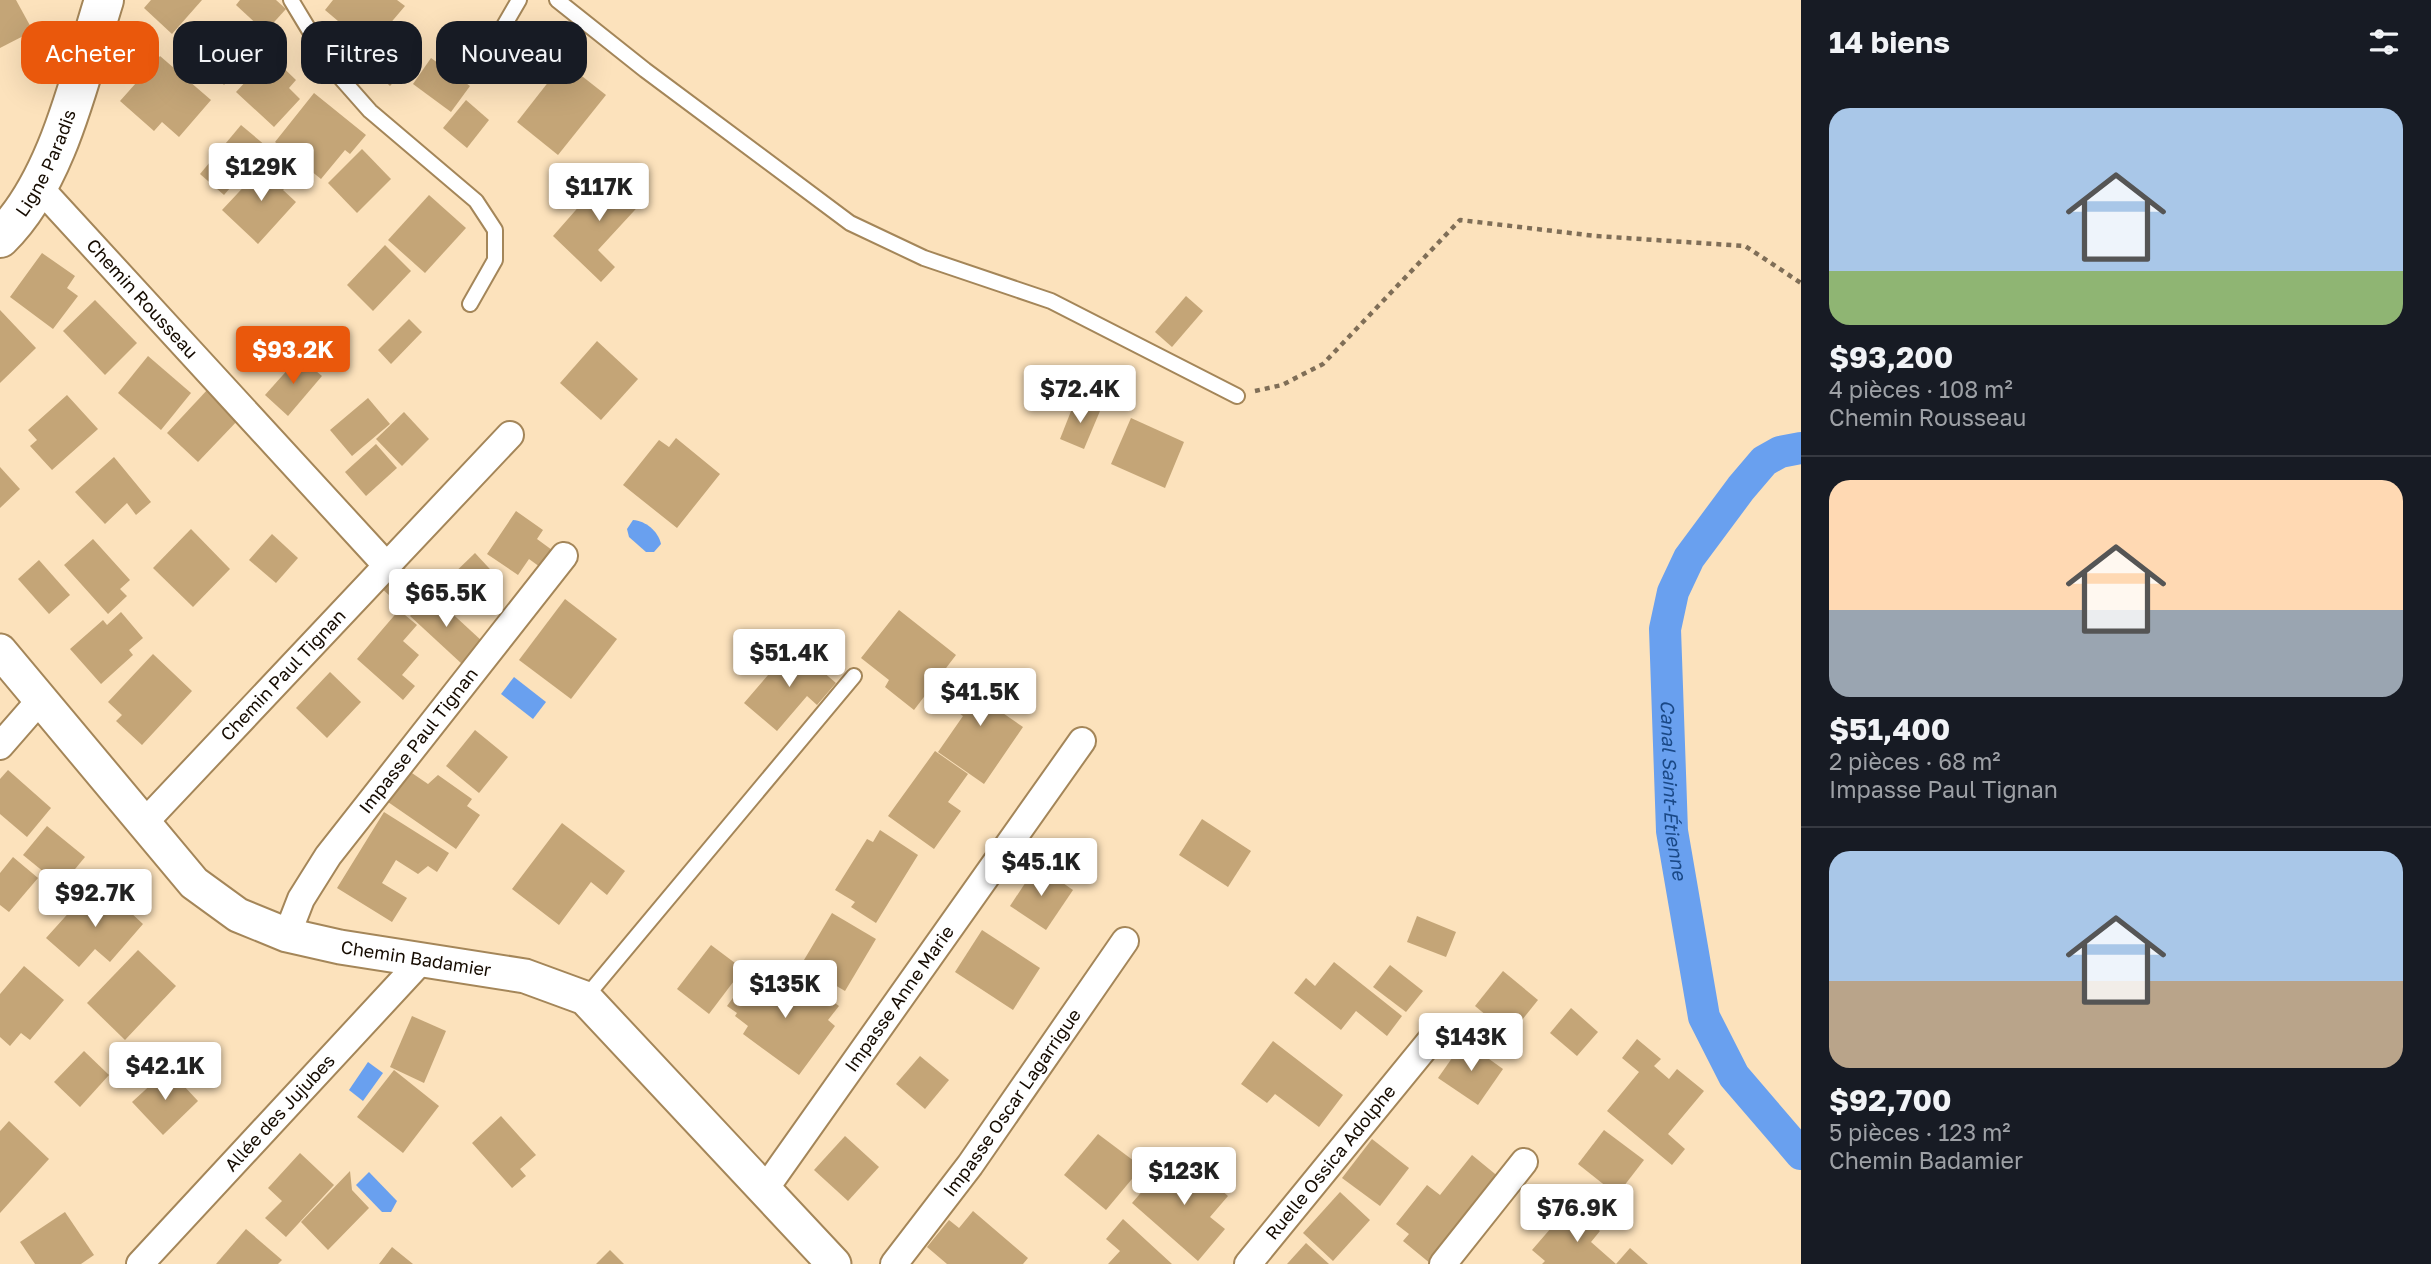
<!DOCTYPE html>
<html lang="fr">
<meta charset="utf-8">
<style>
body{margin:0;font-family:"Golos Text",sans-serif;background:#242831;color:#f1f3f6;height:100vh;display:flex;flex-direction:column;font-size:26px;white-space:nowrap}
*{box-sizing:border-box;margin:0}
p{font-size:23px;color:#9ea1a6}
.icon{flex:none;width:38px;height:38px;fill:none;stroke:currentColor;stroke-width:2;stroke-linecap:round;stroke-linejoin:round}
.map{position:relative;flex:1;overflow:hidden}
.side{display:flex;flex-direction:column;background:#171b24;width:630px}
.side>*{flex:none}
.top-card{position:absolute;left:21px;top:21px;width:665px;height:63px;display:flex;gap:14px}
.price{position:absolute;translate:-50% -60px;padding:0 16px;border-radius:7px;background:#fff;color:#222;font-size:23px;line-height:46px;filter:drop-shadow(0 2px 4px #0008)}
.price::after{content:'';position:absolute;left:50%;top:42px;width:21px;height:16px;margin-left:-10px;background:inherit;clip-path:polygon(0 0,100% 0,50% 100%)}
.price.active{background:#ea580c;color:#fff}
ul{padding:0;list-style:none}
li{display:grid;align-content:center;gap:14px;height:371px;padding:0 28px}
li+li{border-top:2px solid #363941}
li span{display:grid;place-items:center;height:217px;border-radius:21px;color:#555}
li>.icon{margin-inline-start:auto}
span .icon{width:126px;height:126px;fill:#fffc;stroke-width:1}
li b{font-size:30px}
h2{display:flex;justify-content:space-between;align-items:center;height:84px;padding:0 28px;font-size:30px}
.pill{padding:0 24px;border-radius:21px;background:#171b24;box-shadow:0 7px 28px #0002;font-size:24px;line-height:63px}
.pill.active{background:#ea580c;color:#fff}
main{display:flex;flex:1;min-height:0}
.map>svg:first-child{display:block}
.water{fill:#69a0ef}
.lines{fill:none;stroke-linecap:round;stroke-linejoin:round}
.canal{stroke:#69a0ef;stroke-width:32}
.building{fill:#c4a577}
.service-casing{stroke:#a48659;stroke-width:18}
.minor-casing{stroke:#a48659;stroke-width:30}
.tertiary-casing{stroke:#a48659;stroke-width:37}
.secondary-casing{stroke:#a48659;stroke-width:42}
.path{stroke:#7f6e57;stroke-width:4.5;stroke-dasharray:5 5;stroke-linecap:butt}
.service{stroke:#fff;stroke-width:14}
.minor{stroke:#fff;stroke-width:26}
.tertiary{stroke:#fff;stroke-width:33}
.secondary{stroke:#fff;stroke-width:38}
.labels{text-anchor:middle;stroke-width:6;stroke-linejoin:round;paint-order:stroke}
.street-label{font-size:18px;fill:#150b00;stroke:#fce2bc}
.water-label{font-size:19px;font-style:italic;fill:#1a4886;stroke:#fce2bc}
</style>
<main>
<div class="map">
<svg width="1801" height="1264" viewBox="0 0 1801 1264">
<rect width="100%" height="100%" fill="#fce2bc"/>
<g class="water">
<path d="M633,520C646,521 658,531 661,544L654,552H646L629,537L627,529Z"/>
<path d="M514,677L546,702L533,719L501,694Z"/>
<path d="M368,1062L383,1073L363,1101L349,1090Z"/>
<path d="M369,1172L397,1201L391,1212H382L356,1185Z"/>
</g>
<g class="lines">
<path class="canal" id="s1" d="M1801,448L1780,452L1764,461L1741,488L1689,558L1673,592L1665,629L1672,831L1704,1017L1734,1076L1801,1154"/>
</g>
<g class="building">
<path d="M0,0H16L33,31L0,48Z"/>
<path d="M151,0H202L172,34L144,8Z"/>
<path d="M240,0H276L286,9L265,32L236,5Z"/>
<path d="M333,0H397L405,6L377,39L371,35L364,43L325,10Z"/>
<path d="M206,29L243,66L224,85L187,48Z"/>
<path d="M402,34L422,51L390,86L366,63L389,38L394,43Z"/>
<path d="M270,55L296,80L289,88L300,99L274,127L236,92Z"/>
<path d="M160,56L211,100L179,137L162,122L154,131L120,101Z"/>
<path d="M431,58L470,86L451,112L413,84Z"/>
<path d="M564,62L606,95L558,155L517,122Z"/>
<path d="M314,93L366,135L350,154L345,150L321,179L275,142Z"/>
<path d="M466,100L489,120L467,148L443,128Z"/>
<path d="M241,125L266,146L224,195L200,174Z"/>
<path d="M362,149L391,179L357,213L328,183Z"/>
<path d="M267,162L290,183L283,190L296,202L258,244L222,210Z"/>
<path d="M611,170L645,199L598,250L615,267L601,282L553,236Z"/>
<path d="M429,195L466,228L425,273L388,240Z"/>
<path d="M385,245L411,271L373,311L347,285Z"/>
<path d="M42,253L75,276L67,288L78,296L53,329L10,297Z"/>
<path d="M1186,296L1203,311L1172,347L1155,332Z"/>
<path d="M95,300L137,343L105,375L63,331Z"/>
<path d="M0,310L36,348L0,383Z"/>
<path d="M409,319L422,332L391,364L378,350Z"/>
<path d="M597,341L638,379L601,420L560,383Z"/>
<path d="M148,356L191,393L161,430L118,393Z"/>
<path d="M299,357L322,376L288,416L265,395Z"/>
<path d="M209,388L240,418L198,462L167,433Z"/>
<path d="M67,395L98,429L52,470L30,446L37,440L28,430Z"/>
<path d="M368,398L390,424L352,456L330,430Z"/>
<path d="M1075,401L1100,411L1084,449L1060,439Z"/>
<path d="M404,412L429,439L402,466L376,439Z"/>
<path d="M1131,418L1184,442L1165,488L1111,464Z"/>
<path d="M676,438L720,474L677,528L623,485L659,440L669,447Z"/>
<path d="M376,444L397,468L366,496L345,472Z"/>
<path d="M114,457L151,502L136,515L127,503L105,524L75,492Z"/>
<path d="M0,467L20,489L0,508Z"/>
<path d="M516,511L543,530L537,539L552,550L540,567L529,559L518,575L487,554Z"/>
<path d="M191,529L230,569L193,607L153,568Z"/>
<path d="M272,534L298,558L276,583L249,560Z"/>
<path d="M93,539L130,580L120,589L127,596L108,614L64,565Z"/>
<path d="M475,553L501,581L471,609L445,582Z"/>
<path d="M39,560L70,595L49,614L18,579Z"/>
<path d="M400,564L429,590L409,613L380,587Z"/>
<path d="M431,594L483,642L462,664L410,616Z"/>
<path d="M565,599L617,639L571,699L519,660Z"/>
<path d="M399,610L417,625L403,641L419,655L402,675L415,686L403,700L357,659Z"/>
<path d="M899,610L956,655L914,710L885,687L889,680L861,658Z"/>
<path d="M121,612L143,638L129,650L133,655L101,684L70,649L103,620L107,625Z"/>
<path d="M793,646L836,683L817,705L807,696L777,731L744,703Z"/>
<path d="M153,654L192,691L142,745L116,721L122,715L108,702Z"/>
<path d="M975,668L1009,692L997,709L1023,727L984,784L938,752L963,716L949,706Z"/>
<path d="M330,672L361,702L327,738L296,708Z"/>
<path d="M475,730L508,757L479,793L446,766Z"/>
<path d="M935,751L968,774L948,802L961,811L934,849L888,816Z"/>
<path d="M8,770L51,808L27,837L0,814V779Z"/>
<path d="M409,771L428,784L438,775L472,799L467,806L480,815L456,849L388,802Z"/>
<path d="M384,812L449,853L437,872L428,866L418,874L396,860L382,883L407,898L392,922L337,888Z"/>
<path d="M1202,819L1251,851L1228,887L1179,855Z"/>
<path d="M562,823L625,871L607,895L591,882L559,925L512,889Z"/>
<path d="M47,826L85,857L61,886L23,855Z"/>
<path d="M880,830L918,855L876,923L851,907L855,902L835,890L867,839L873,842Z"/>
<path d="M13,857L38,878L9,912L0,905V873Z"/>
<path d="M1037,865L1073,890L1046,930L1010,906Z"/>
<path d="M92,887L110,903L115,898L143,924L110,962L95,949L79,967L46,938Z"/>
<path d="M832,913L876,939L845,991L801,965Z"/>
<path d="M1417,916L1456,932L1446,957L1407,942Z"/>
<path d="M982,930L1040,968L1013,1010L955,972Z"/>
<path d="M711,945L743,969L709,1014L677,989Z"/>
<path d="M138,950L176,986L125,1040L87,1003Z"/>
<path d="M1334,962L1402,1016L1387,1036L1356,1011L1341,1030L1294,993L1306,978L1315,986Z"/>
<path d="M1390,965L1423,991L1406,1012L1373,987Z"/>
<path d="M24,966L64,1000L30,1040L21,1033L10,1046L0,1037V994Z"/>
<path d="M1503,971L1538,1000L1510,1035L1475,1006Z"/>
<path d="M765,974L792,994L802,979L839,1006L828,1020L835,1026L799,1075L743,1034L748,1026L735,1016L737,1013L727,1006L743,984L752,991Z"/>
<path d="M1571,1008L1598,1032L1577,1056L1550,1033Z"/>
<path d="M412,1016L446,1031L424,1083L390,1067Z"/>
<path d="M1637,1039L1661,1059L1654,1066L1669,1079L1677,1069L1704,1091L1668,1134L1685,1149L1672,1165L1607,1111L1639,1072L1622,1058Z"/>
<path d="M1273,1041L1343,1095L1319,1127L1275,1094L1267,1103L1241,1084Z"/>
<path d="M1464,1041L1503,1069L1478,1105L1438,1078Z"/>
<path d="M84,1051L109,1075L80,1107L54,1082Z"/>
<path d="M920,1056L949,1080L925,1109L896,1084Z"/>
<path d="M168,1069L198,1101L163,1135L132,1102Z"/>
<path d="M394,1070L439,1106L403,1153L357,1117Z"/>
<path d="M501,1116L536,1155L520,1169L526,1176L512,1188L472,1143Z"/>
<path d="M9,1121L49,1159L0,1213V1131Z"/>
<path d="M1604,1130L1644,1160L1617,1195L1578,1164Z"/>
<path d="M1098,1134L1142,1167L1106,1210L1064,1175Z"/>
<path d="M845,1136L879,1167L848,1201L814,1170Z"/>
<path d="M1372,1139L1409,1168L1380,1206L1342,1178Z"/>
<path d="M300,1153L334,1185L286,1237L265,1218L282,1201L268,1188Z"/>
<path d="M1472,1155L1500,1178L1431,1264L1403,1241L1409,1234L1396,1224L1427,1185L1440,1195Z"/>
<path d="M1183,1157L1228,1196L1210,1217L1225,1229L1198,1261L1132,1203L1164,1166L1170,1172Z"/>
<path d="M350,1171L352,1190L369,1208L328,1250L301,1222Z"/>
<path d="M1340,1192L1370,1220L1333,1261L1303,1233Z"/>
<path d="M1576,1210L1600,1231L1591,1242L1616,1264L1630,1248L1648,1264H1542L1545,1261L1532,1250L1564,1213L1568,1218Z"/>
<path d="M973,1211L1028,1258L1023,1264H947L927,1247L949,1220L959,1228Z"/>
<path d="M65,1212L94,1255L81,1264H35L20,1242Z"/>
<path d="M1123,1219L1172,1264H1108L1120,1251L1106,1239Z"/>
<path d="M246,1229L282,1260L278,1264H216Z"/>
<path d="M1306,1243L1329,1264H1287Z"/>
<path d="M392,1247L413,1264H379Z"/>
<path d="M610,1250L624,1264H596Z"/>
</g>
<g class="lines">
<defs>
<g id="service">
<path d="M291,0L332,68L370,111L476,201L495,230V260L470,304"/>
<path d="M557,0L645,70L850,223L924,258L1051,301L1237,396"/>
<path d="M494,43L519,0"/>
<path d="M585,998L854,676"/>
</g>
<g id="minor">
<path id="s2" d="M39,187L387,566"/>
<path d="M0,746L41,699"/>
<path id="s3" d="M144,823L510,435"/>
<path id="s4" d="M287,935L301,899L328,856L564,556"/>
<path id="s5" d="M765,1189L1082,741"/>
<path id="s6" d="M140,1264L421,961"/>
<path id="s7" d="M894,1264L970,1165L1125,941"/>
<path id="s8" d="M1248,1264L1440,1029"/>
<path d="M1443,1264L1524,1162"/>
</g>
<g id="tertiary">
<path id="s9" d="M0,651L194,883L238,915L287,935L340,947L525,976L585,998L834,1264"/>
</g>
<g id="secondary">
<path id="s10" d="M0,238C58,182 80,76 104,0"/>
</g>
</defs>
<use href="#service" class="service-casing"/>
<use href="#minor" class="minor-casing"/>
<use href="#tertiary" class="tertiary-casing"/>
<use href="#secondary" class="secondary-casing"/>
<path class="path" d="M1255,391L1282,385L1323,364L1460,220L1596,236L1745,246L1801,283"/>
<use href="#service" class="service"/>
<use href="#minor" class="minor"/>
<use href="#tertiary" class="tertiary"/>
<use href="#secondary" class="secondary"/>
</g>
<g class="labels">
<g class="street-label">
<text dy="6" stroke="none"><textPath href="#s10" startOffset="89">Ligne Paradis</textPath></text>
<text dy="6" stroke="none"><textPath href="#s2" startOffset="152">Chemin Rousseau</textPath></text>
<text dy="6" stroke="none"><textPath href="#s3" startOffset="203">Chemin Paul Tignan</textPath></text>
<text dy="6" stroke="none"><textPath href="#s4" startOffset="236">Impasse Paul Tignan</textPath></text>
<text dy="6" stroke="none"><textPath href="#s9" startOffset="541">Chemin Badamier</textPath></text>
<text dy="6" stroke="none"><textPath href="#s5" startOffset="233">Impasse Anne Marie</textPath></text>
<text dy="6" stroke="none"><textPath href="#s7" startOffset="200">Impasse Oscar Lagarrigue</textPath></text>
<text dy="6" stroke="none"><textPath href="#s6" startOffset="206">Allée des Jujubes</textPath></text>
<text dy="6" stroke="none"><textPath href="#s8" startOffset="131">Ruelle Ossica Adolphe</textPath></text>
</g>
<g class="water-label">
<text dy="7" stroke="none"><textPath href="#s1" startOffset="399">Canal Saint-Étienne</textPath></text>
</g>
</g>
</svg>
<b class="price" style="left:261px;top:203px">$129K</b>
<b class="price" style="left:599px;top:223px">$117K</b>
<b class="price active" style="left:293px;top:386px">$93.2K</b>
<b class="price" style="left:1080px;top:425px">$72.4K</b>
<b class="price" style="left:446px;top:629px">$65.5K</b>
<b class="price" style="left:789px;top:689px">$51.4K</b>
<b class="price" style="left:980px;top:728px">$41.5K</b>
<b class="price" style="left:1041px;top:898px">$45.1K</b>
<b class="price" style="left:95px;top:929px">$92.7K</b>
<b class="price" style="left:785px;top:1020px">$135K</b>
<b class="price" style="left:1471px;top:1073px">$143K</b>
<b class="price" style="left:165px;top:1102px">$42.1K</b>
<b class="price" style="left:1184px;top:1207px">$123K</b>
<b class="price" style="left:1577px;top:1244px">$76.9K</b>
<div class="top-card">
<a class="pill active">Acheter</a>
<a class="pill">Louer</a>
<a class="pill">Filtres</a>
<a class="pill">Nouveau</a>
</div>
</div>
<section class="side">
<h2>14 biens<svg class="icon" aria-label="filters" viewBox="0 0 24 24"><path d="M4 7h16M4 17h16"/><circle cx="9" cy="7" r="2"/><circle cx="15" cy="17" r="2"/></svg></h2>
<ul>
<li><span style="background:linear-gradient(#a9c7e8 75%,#8fb573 0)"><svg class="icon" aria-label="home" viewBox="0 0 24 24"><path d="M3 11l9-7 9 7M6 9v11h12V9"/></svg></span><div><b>$93,200</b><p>4 pièces · 108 m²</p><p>Chemin Rousseau</p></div></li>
<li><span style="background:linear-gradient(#ffd9b3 60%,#9aa5b1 0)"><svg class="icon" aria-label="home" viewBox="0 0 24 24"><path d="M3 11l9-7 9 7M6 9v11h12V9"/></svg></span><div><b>$51,400</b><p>2 pièces · 68 m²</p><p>Impasse Paul Tignan</p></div></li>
<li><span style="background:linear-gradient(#a9c7e8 60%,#b9a48a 0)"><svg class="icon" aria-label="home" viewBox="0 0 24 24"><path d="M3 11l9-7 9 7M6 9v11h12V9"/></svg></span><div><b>$92,700</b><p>5 pièces · 123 m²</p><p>Chemin Badamier</p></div></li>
</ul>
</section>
</main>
